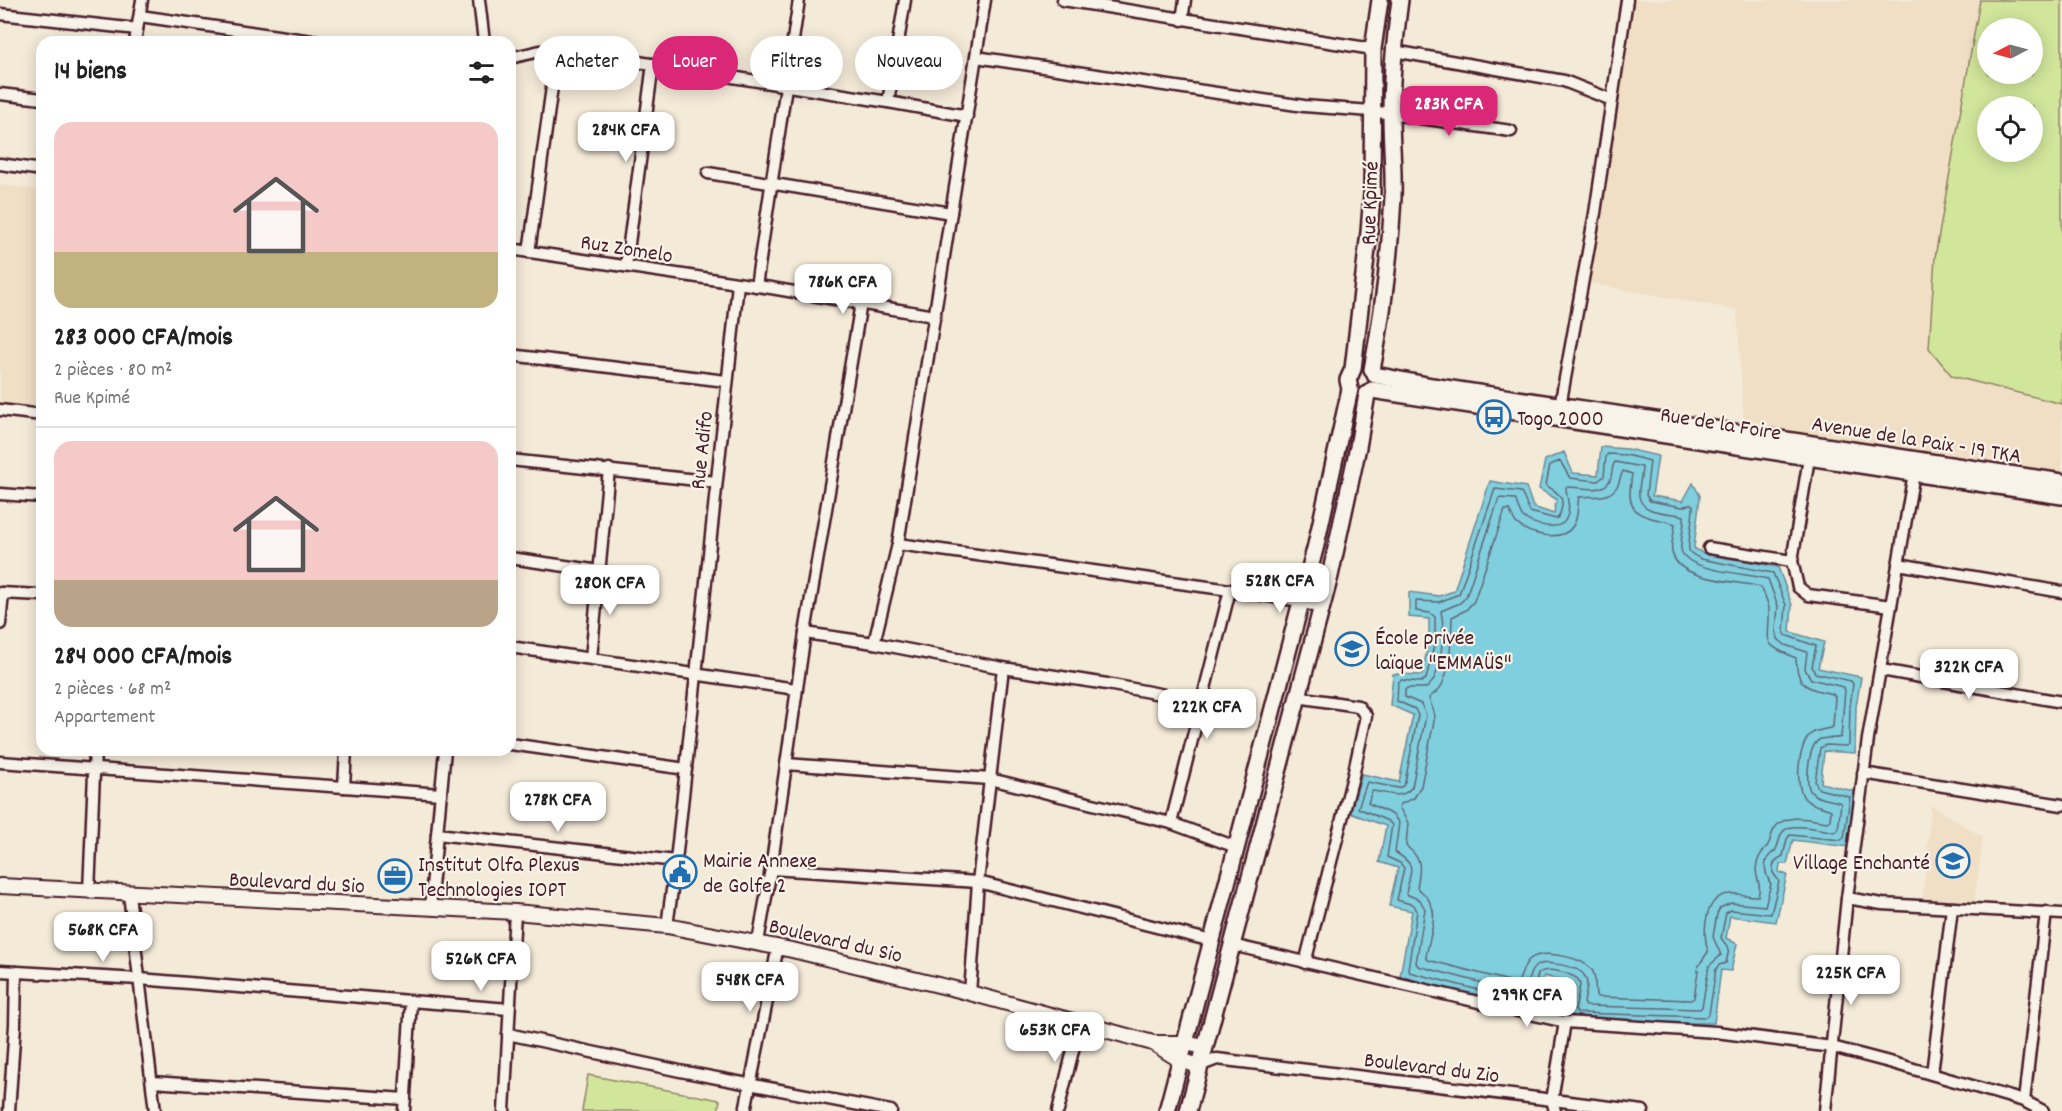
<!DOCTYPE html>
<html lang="fr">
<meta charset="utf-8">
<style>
body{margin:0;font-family:Dekko,sans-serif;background:#f2f2f2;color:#222;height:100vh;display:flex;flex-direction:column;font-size:22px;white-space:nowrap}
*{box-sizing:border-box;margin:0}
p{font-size:20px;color:#767676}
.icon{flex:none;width:33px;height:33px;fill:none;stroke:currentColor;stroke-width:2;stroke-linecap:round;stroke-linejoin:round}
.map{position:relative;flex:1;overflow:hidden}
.sheet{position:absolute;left:36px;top:36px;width:480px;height:720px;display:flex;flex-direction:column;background:#fff;border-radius:18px;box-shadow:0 3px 15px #0003}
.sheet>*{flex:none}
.guide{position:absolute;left:534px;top:36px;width:570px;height:54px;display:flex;gap:12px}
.needle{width:39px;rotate:264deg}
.controls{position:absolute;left:1977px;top:18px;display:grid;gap:12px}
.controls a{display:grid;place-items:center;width:66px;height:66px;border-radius:50%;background:#fff;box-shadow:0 3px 15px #0003;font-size:30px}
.price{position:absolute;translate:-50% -51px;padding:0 14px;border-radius:12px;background:#fff;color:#222;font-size:20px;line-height:39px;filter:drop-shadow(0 2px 3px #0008)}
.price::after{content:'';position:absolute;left:50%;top:36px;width:18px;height:14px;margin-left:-9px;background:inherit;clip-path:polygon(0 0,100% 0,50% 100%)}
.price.selected{background:#db2777;color:#fff}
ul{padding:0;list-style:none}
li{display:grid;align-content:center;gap:12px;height:318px;padding:0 18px}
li+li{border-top:2px solid #e0e0e0}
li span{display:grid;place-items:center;height:186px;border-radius:18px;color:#555}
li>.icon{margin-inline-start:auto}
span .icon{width:108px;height:108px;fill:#fffc;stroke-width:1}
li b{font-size:26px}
h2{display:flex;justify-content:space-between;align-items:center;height:72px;padding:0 18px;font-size:26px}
.pill{padding:0 21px;border-radius:27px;background:#fff;box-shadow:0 3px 15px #0003;font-size:21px;line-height:54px}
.pill.selected{background:#db2777;color:#fff}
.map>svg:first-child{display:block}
.built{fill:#f0dfc5;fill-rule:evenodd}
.green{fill:#d1e69b;stroke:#8e8263;stroke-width:1.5;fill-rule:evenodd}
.water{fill:#80cfde;stroke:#6a8996;stroke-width:1.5}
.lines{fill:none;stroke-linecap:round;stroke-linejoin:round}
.shore{stroke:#606573;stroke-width:1.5}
.minor-casing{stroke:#4a1f2b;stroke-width:15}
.tertiary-casing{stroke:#4a1f2b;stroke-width:18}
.secondary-casing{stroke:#4a1f2b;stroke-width:20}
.minor{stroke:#f7f3e8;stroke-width:10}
.tertiary{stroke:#f7f3e8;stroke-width:14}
.secondary{stroke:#f7f3e8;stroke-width:15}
.labels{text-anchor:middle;stroke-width:4.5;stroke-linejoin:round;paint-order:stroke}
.street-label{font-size:22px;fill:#4a1f2b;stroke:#f7f3e8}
.poi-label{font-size:22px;fill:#4a1f2b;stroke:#f7f3e8;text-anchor:start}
</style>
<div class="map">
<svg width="2062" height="1111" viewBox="0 0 2062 1111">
<rect width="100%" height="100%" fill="#f4ead8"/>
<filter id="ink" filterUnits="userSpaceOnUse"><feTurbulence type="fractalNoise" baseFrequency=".0167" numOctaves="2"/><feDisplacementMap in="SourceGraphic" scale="12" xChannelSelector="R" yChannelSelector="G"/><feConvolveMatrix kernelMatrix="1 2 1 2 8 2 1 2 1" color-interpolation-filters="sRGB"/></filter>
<g filter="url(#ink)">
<g class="built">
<path d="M1632,0H2062V477L1744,427L1737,310L1589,283ZM1988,28H2032V74H1988ZM1988,106H2032V152H1988Z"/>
<path d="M0,185L42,190V410L0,405Z"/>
<path d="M1931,805L1983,837L1974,904L1923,899Z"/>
</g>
<g class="green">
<path d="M1980,0H2062V404L1952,376L1929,348L1935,257ZM1988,28H2032V74H1988ZM1988,106H2032V152H1988Z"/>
<path d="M588,1075L720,1100L718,1111H582Z"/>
</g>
<path class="water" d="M1601,447L1627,449L1658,456L1652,496L1683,501L1693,483L1700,496L1694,548L1702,553L1778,567L1792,605L1790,632L1824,642L1818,668L1861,677L1856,707L1855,753L1824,751L1821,783L1857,792L1849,847L1793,840L1787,864H1780L1779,872L1787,875L1776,922L1730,916L1726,938L1737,944L1731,971L1721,970L1714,1023H1653L1567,1019L1574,983L1544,976L1536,1010L1454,991L1400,976L1412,911L1389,906L1398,868L1379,862L1386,826L1350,813L1362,774L1399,782L1413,715L1390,705L1393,674L1422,675L1429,640V619L1409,617V592L1439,596L1454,591L1490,481L1526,487L1533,507L1554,514L1556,499L1539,489L1545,460L1564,452L1573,473L1598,475Z"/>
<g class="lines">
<g class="shore">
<path d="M1608,454L1626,455L1650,461L1646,495L1650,501L1682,507L1690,504L1693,505C1694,514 1687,546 1689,550C1691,555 1698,557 1701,559L1773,573L1786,605L1784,631L1785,635L1816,646L1812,667L1815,673L1851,681L1853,684L1850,706L1849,744L1846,746L1826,745L1820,748L1815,782L1819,789L1850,797L1844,838L1841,840L1790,835L1787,839L1783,856C1775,860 1772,863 1773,873L1779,881L1771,914L1731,910L1726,913L1721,938L1729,949L1726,963L1719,965L1716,969L1709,1014L1706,1017L1577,1013L1575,1010L1580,985L1578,979C1569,973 1546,966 1538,974L1532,1001L1529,1003L1409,972L1408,969L1417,911L1414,905L1397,900L1404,868L1400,863L1387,857L1392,825L1388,821L1358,808L1367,782L1398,788L1403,786L1405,782L1418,715L1415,709L1397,701L1398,683L1401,680L1421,682L1426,679L1435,641V617L1430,613L1416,611V601L1439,602L1459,594L1495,489L1521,492L1530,512L1556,519C1561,515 1565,501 1559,495C1556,491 1550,488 1546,485L1550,465L1560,461L1570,478L1598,481L1604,476L1606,456Z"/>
<path d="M1615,462L1642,467C1642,476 1638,487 1639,496C1641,515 1672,512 1684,516C1685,527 1680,538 1681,549C1684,572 1749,573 1768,579L1778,606L1776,630L1778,639L1785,645L1807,652L1805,669L1811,679L1843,687L1845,690L1841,737C1835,740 1826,736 1819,740C1809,745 1804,784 1811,792C1818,800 1832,799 1841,803L1838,830L1835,832C1824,830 1798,824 1788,828C1779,832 1780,840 1777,847C1775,853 1775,850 1771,854C1762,862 1765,875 1771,884L1765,906L1731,903L1720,908L1717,914L1713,937L1721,955L1709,966L1702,1007L1700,1009L1586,1006L1584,1003C1585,994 1590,983 1584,975C1579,967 1544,959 1536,966C1529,971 1528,983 1526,992L1524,994L1418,966L1416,963L1425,909L1420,900L1406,894C1410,869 1419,867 1395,852L1399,823L1393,815L1368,803L1372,791C1386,792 1401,801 1412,787L1426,715L1421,704L1405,697V690L1407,688H1426C1442,679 1445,628 1441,611L1460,603L1466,597L1499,498L1515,499C1518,505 1519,512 1523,517C1532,525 1560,532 1566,519C1572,508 1566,497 1566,487C1579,486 1603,495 1610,480C1613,473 1611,467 1615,462Z"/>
<path d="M1623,471L1632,474C1631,481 1630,488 1630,494C1630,521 1658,517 1675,524C1675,533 1670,543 1672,552C1678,582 1737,580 1761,587C1764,594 1769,603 1769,610C1770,644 1759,643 1796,658C1797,687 1806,688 1833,694L1835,697L1833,727C1826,730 1818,729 1811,734C1798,744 1794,787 1805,799C1812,806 1822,806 1831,810L1830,820L1827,822C1811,820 1786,812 1775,828C1771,833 1771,840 1768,845C1762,853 1757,857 1756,869C1756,880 1762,883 1758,896C1749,897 1740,893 1730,894C1704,895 1702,933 1708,952L1699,965L1694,998L1691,1000L1597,997C1593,989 1598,979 1592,970C1583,957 1543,949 1530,959C1522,965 1523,976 1517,983L1428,960L1426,957C1431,928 1444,907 1417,888C1420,868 1424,860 1406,846L1408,823L1399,807L1401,804L1414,798L1421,786L1435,716L1429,698C1432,695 1437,692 1440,688C1450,675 1452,634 1452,617L1466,610L1474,601L1505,510H1510C1511,514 1513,519 1516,523C1529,535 1562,543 1573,526C1579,517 1577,506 1579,497C1593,495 1609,501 1618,485C1620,480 1621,475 1623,471Z"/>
</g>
<defs>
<g id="minor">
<path d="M479,0L484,42"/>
<path d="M1063,0L1373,49"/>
<path d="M0,14L137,29"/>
<path d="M140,16L319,42"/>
<path d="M1182,20L1185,0"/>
<path d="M135,42L142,0"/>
<path d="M1394,51L1564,81L1612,100"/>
<path d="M976,57L1304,106L1371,111L1511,131"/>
<path d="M510,58L540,51L576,52L888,102L967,116"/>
<path d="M0,94L42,99"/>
<path d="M888,102L905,0"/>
<path d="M0,164L42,170"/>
<path d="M708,173L951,213"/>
<path d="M510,249L771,288L934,316"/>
<path d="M529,252L557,51"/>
<path d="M626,266L653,64"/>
<path d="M756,286L799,0"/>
<path d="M510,355L726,381"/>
<path d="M1560,406L1595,213L1627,0"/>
<path d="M0,410L42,415"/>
<path d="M1809,458L1792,561L1798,587L1808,595L1891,606"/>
<path d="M510,460L716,482"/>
<path d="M0,494L42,497"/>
<path d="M898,544L1230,590L1300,601L1320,608"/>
<path d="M1709,548L1792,561"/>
<path d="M510,558L600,571"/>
<path d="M1898,564L2062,592"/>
<path d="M0,593L42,595"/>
<path d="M0,624L3,593"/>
<path d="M805,633L874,643L1003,668L1107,684L1202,702"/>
<path d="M874,643L898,544L985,0"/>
<path d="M510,647L796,689"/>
<path d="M591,658L609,469"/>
<path d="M1881,670L2062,702"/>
<path d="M1297,697L1358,706L1366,716L1353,776L1305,963"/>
<path d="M510,744L686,769"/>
<path d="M0,762L441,794"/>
<path d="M786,764L990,779L1171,823L1236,847"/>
<path d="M1863,773L2062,805"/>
<path d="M344,787L346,750"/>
<path d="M1171,823L1230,590"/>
<path d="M437,834L676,861"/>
<path d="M771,869L978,882L1212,941"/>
<path d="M89,892L95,750"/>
<path d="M129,894L155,1111"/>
<path d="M1847,898L1882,904L2062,914"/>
<path d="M430,908L445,750"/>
<path d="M667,926L676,861L738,284"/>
<path d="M758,942L771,869L805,633L861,303"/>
<path d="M1232,945L1565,1022L1716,1032L1832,1047L1893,1063L2024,1101L2043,1111"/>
<path d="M0,971L139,979L509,1009"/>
<path d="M970,993L978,882L1003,668"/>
<path d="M508,1034L680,1071L891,1111"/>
<path d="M1199,1066L1217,1059L1643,1111"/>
<path d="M1932,1074L1952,908"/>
<path d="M152,1082L405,1099"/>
<path d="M2024,1101L2046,912"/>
<path d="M9,1111L15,1025L16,972"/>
<path d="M404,1111L411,1001"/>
<path d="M504,1111L515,912"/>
<path d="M745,1111L778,946"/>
<path d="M1058,1111L1080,1022"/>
<path d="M1555,1111L1552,1100L1565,1022"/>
<path d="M1825,1111L1847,898L1868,739L1915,467"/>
</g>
<g id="tertiary">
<path d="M0,886L515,912L667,926L792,950L959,990L1153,1043H1185L1204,1047"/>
<path d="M1153,1043L1180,1060L1199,1066"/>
</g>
<g id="secondary">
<path d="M1372,370C1383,313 1390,255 1393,197C1394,169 1391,142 1391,114C1391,76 1395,38 1400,0"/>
<path d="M1375,375L1432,386L2062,482"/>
<path d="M1372,390L2062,496"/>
<path d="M1167,1111L1316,545L1350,389L1348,380L1353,369L1369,232L1372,194L1373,49L1380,0"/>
<path d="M1188,1111L1330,576L1358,447L1367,394"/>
</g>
</defs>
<use href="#minor" class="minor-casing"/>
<use href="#tertiary" class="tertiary-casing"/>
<use href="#secondary" class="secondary-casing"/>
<use href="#minor" class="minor"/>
<use href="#tertiary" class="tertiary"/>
<use href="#secondary" class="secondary"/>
</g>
</g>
<defs>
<symbol id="bus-ring" viewBox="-11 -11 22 22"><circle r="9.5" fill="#f7f3e8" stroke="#1f6fb2" stroke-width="1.5"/><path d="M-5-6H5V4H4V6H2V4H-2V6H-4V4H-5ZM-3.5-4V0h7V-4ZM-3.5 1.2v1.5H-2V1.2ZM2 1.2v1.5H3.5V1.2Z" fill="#1f6fb2"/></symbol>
<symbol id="school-ring" viewBox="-11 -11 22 22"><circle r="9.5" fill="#f7f3e8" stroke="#1f6fb2" stroke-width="1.5"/><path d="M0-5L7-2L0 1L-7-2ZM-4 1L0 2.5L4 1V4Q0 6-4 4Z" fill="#1f6fb2"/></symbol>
<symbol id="civic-ring" viewBox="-11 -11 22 22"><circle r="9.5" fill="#f7f3e8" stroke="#1f6fb2" stroke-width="1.5"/><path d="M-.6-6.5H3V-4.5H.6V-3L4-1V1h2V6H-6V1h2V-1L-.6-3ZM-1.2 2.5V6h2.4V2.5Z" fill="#1f6fb2"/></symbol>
<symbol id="office-ring" viewBox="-11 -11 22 22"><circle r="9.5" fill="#f7f3e8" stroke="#1f6fb2" stroke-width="1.5"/><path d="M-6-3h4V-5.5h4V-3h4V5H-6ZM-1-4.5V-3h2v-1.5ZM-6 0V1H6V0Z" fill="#1f6fb2"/></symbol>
</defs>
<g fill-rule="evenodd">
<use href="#bus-ring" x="1475" y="398" width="38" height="38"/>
<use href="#school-ring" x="1333" y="630" width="38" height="38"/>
<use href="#school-ring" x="1934" y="842" width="38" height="38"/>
<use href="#civic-ring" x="661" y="853" width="38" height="38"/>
<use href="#office-ring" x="376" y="857" width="38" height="38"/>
</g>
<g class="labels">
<g class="street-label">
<text transform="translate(1368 203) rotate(-88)" y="8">Rue Kpimé</text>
<text transform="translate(627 247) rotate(9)" y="8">Ruz Zomelo</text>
<text transform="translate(1721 422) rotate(9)" y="8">Rue de la Foire</text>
<text transform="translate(1917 438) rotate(9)" y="8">Avenue de la Paix - 19 TKA</text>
<text transform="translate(700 450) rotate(-84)" y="8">Rue Adifo</text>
<text transform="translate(297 881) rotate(3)" y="8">Boulevard du Sio</text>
<text transform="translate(836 939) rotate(13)" y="8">Boulevard du Sio</text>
<text transform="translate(1432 1066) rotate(7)" y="8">Boulevard du Zio</text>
</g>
<g class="poi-label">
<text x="1517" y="425">Togo 2000</text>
<text x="1375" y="644">École privée<tspan x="1375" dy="25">laïque "EMMAÜS"</tspan></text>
<text x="703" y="867">Mairie Annexe<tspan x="703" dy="25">de Golfe 2</tspan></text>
<text x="1930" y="869" text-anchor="end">Village Enchanté</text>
<text x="418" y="871">Institut Olfa Plexus<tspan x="418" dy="25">Technologies IOPT</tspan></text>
</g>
</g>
</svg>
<div class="controls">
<a><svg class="needle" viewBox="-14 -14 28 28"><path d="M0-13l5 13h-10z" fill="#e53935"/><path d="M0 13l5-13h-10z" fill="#767676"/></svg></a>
<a><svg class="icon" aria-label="locate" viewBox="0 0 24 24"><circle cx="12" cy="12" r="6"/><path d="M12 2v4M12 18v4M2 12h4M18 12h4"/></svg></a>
</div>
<b class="price selected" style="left:1449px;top:137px">283K CFA</b>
<b class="price" style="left:626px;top:163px">284K CFA</b>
<b class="price" style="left:843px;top:315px">786K CFA</b>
<b class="price" style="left:1280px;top:614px">528K CFA</b>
<b class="price" style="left:610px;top:616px">280K CFA</b>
<b class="price" style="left:1969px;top:700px">322K CFA</b>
<b class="price" style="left:1207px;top:740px">222K CFA</b>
<b class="price" style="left:558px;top:833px">278K CFA</b>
<b class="price" style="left:103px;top:963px">568K CFA</b>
<b class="price" style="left:481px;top:992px">526K CFA</b>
<b class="price" style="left:1851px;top:1006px">225K CFA</b>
<b class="price" style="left:750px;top:1013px">548K CFA</b>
<b class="price" style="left:1527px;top:1028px">299K CFA</b>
<b class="price" style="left:1055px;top:1063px">653K CFA</b>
<div class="guide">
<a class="pill">Acheter</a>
<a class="pill selected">Louer</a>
<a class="pill">Filtres</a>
<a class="pill">Nouveau</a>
</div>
<section class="sheet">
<h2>14 biens<svg class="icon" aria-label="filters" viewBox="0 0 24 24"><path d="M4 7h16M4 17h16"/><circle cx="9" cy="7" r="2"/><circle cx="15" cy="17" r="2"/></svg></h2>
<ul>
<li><span style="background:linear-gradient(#f6c9c9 70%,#c2b280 0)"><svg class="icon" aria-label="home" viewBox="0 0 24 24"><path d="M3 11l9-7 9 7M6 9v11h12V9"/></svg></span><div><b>283 000 CFA/mois</b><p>2 pièces · 80 m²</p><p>Rue Kpimé</p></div></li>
<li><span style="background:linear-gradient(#f6c9c9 75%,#b9a48a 0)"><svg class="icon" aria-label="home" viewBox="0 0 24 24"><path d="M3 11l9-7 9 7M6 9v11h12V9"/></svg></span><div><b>284 000 CFA/mois</b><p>2 pièces · 68 m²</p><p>Appartement</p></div></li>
</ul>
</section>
</div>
